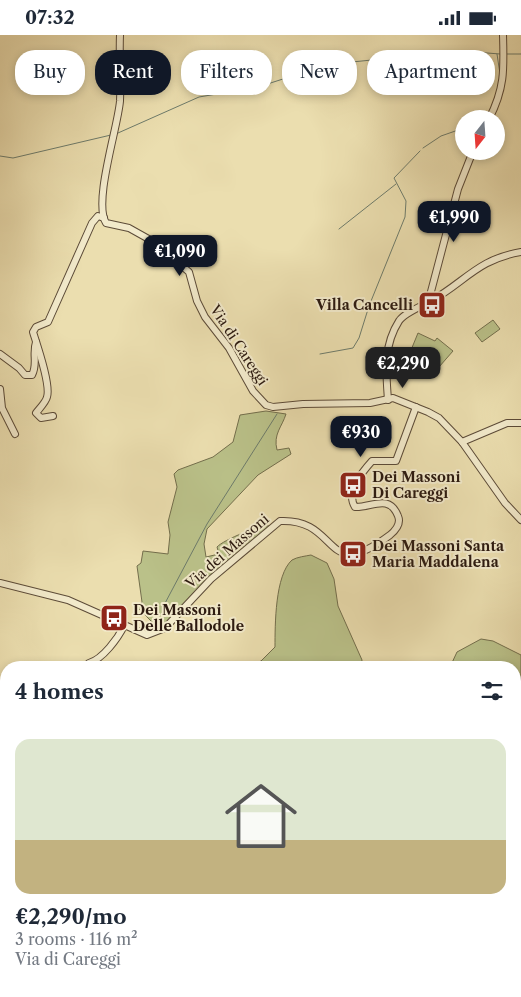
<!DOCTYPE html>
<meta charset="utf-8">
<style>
body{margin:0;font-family:"Libre Caslon Text",serif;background:#f6f6f7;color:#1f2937;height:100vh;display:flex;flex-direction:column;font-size:19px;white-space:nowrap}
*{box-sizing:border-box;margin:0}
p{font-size:16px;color:#747a83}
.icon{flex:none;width:28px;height:28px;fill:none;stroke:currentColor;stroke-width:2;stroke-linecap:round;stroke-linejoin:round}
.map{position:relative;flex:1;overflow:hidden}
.details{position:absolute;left:0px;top:626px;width:521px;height:336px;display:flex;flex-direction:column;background:#fff;border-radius:20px 20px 0 0;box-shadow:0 2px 8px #0003}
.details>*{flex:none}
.hud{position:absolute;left:15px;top:15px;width:491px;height:45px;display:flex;gap:10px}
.needle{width:32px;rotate:197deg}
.tools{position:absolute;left:455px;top:75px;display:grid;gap:10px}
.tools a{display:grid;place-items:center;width:50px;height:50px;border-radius:50%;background:#fff;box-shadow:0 2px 8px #0003;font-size:25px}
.price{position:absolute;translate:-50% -42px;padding:0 11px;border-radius:10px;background:#111827;color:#fff;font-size:16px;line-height:32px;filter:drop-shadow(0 1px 2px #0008)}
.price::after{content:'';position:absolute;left:50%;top:30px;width:15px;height:11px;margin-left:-8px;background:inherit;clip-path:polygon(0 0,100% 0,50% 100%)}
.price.selected{background:#222;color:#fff}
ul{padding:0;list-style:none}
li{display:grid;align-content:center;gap:10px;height:265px;padding:0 15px}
li span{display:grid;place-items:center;height:155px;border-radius:15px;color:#555}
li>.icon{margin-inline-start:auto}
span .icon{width:90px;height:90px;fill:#fffc;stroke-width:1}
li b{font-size:21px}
h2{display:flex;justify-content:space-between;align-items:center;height:60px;padding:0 15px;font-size:21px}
.pill{padding:0 18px;border-radius:20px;background:#fff;box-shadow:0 2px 8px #0003;font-size:18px;line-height:45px}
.pill.selected{background:#111827;color:#fff}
.status{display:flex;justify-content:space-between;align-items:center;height:35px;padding:0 25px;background:#fff;direction:ltr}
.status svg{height:14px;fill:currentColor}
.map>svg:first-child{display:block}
.green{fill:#bac189;stroke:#736e4c}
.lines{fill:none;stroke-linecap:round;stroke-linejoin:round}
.stream{stroke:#6d7b6b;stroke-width:1}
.minor-casing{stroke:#5c4b38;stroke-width:8}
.minor{stroke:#f2eacb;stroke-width:6}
.labels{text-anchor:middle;stroke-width:4;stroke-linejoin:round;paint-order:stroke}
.poi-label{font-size:14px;font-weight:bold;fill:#2c1a10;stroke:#f2eacb;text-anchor:start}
.street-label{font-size:14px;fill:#2c1a10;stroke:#f2eacb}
</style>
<div class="status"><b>07:32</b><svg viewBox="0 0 49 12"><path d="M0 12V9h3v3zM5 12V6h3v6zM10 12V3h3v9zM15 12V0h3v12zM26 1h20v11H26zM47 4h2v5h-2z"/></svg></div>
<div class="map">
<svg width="521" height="962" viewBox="0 0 521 962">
<rect width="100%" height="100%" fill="#ebdeaf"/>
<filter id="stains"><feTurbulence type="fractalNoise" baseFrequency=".004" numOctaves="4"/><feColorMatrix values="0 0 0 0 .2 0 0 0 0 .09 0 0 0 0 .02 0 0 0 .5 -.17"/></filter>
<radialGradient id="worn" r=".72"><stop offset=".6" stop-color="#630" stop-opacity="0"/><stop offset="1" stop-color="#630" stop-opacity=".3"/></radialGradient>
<g class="green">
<path d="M493,285L500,294L482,307L475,298Z"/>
<path d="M418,298L435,306L437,303L453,316L439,332L409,320Z"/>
<path d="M266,376L286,379C282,392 273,399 277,415L289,413L291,419L258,440L207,494L204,509L206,522L219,519L217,512C223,505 262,489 269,491L166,588L158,593L138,573L142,567L137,531L141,528L143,516L168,519L170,500L168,487L177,452L174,439L178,435L213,422L233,407L240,380Z"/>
<path d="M311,520L327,528L334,544L338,571L362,625L361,632H246L261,626L275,612C275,590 275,540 292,525C297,522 306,521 311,520Z"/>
<path d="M481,604L493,606L521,620V728L515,724V632H450L457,617Z"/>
<path d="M0,808L6,812V956H515V861L521,860V962H161C138,954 134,961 112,962C75,962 37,961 0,960Z"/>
</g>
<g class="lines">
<g class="stream">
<path d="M497,19L500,39"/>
<path d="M506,19H521"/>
<path d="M484,84L489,76"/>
<path d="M118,98L199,62L258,52L311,35L342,28L461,16L500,19"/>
<path d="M423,113L441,101L464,93"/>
<path d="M0,121L13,123L111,100"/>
<path d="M339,194L396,149"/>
<path d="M320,319L353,313L359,303L369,271L405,182L406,166L394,143L420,116"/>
<path d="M163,572L207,489L277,379"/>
<path d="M0,955H6"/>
<path d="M37,956L52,962"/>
<path d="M0,961L1,955"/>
</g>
<defs>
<g id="minor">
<path d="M120,0C119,22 121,44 120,66C118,92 93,167 106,188L129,193L154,207L189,237L197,266L205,282L229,313L253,356L266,370L273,372L303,369L370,368L393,363L428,377L439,383L462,407L505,468L521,485"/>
<path d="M489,84C505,53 504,34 503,0"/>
<path d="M428,268L458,154L473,116"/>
<path d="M0,319L19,333L25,340H32C38,329 32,319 36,307"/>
<path d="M0,354L2,373L15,399"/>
<path d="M388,365C386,337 383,311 399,286C404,278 422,271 431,266C465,247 478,224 521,217"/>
<path d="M53,381L41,383L36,378C39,374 46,367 47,362C51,350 37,310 33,297L36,292L48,287L92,188L98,181L104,183"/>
<path d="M462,407L507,388H521"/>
<path d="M0,548L68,565L147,600L165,593L211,544L280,486C341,483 322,551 390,500C396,495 401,488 398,481C389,458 371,473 355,472C345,457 363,436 372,426H396L416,372"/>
<path d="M89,628C103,624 118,603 124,591"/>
</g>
</defs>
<use href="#minor" class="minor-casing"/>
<use href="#minor" class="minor"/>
</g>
<defs>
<symbol id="bus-square" viewBox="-11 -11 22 22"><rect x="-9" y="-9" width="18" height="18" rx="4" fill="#8f2418" stroke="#f2eacb"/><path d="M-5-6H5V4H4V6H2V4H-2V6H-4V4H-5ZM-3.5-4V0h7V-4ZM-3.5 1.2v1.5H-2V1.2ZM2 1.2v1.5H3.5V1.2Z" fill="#fff"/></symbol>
</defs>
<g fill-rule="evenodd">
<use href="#bus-square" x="416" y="254" width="32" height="32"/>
<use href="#bus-square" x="337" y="434" width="32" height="32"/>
<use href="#bus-square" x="337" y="503" width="32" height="32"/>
<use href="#bus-square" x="98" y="567" width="32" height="32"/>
</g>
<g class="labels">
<g class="poi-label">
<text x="413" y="275" text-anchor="end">Villa Cancelli</text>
<text x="372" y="447">Dei Massoni<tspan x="372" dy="16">Di Careggi</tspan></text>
<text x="372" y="516">Dei Massoni Santa<tspan x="372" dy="16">Maria Maddalena</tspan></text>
<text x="133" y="580">Dei Massoni<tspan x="133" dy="16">Delle Ballodole</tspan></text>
</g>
<g class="street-label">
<text transform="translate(239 310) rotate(57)" y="5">Via di Careggi</text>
<text transform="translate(227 516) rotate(-41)" y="5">Via dei Massoni</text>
</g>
</g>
<rect width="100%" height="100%" filter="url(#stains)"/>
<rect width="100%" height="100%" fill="url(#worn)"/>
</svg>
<div class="tools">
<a><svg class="needle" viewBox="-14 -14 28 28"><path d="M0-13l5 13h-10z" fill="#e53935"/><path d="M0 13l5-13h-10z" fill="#747a83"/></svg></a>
</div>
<b class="price" style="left:454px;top:208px">€1,990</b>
<b class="price" style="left:180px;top:242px">€1,090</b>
<b class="price selected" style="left:403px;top:354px">€2,290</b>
<b class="price" style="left:361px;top:423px">€930</b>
<div class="hud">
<a class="pill">Buy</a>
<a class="pill selected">Rent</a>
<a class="pill">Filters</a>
<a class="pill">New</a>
<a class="pill">Apartment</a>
</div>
<section class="details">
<h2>4 homes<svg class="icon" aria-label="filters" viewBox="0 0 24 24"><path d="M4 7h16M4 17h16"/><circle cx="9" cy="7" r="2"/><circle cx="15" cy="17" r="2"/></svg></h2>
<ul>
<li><span style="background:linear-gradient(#dfe7d0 65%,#c2b280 0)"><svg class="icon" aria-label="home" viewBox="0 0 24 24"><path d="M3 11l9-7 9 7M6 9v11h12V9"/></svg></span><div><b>€2,290/mo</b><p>3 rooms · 116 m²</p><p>Via di Careggi</p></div></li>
</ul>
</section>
</div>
